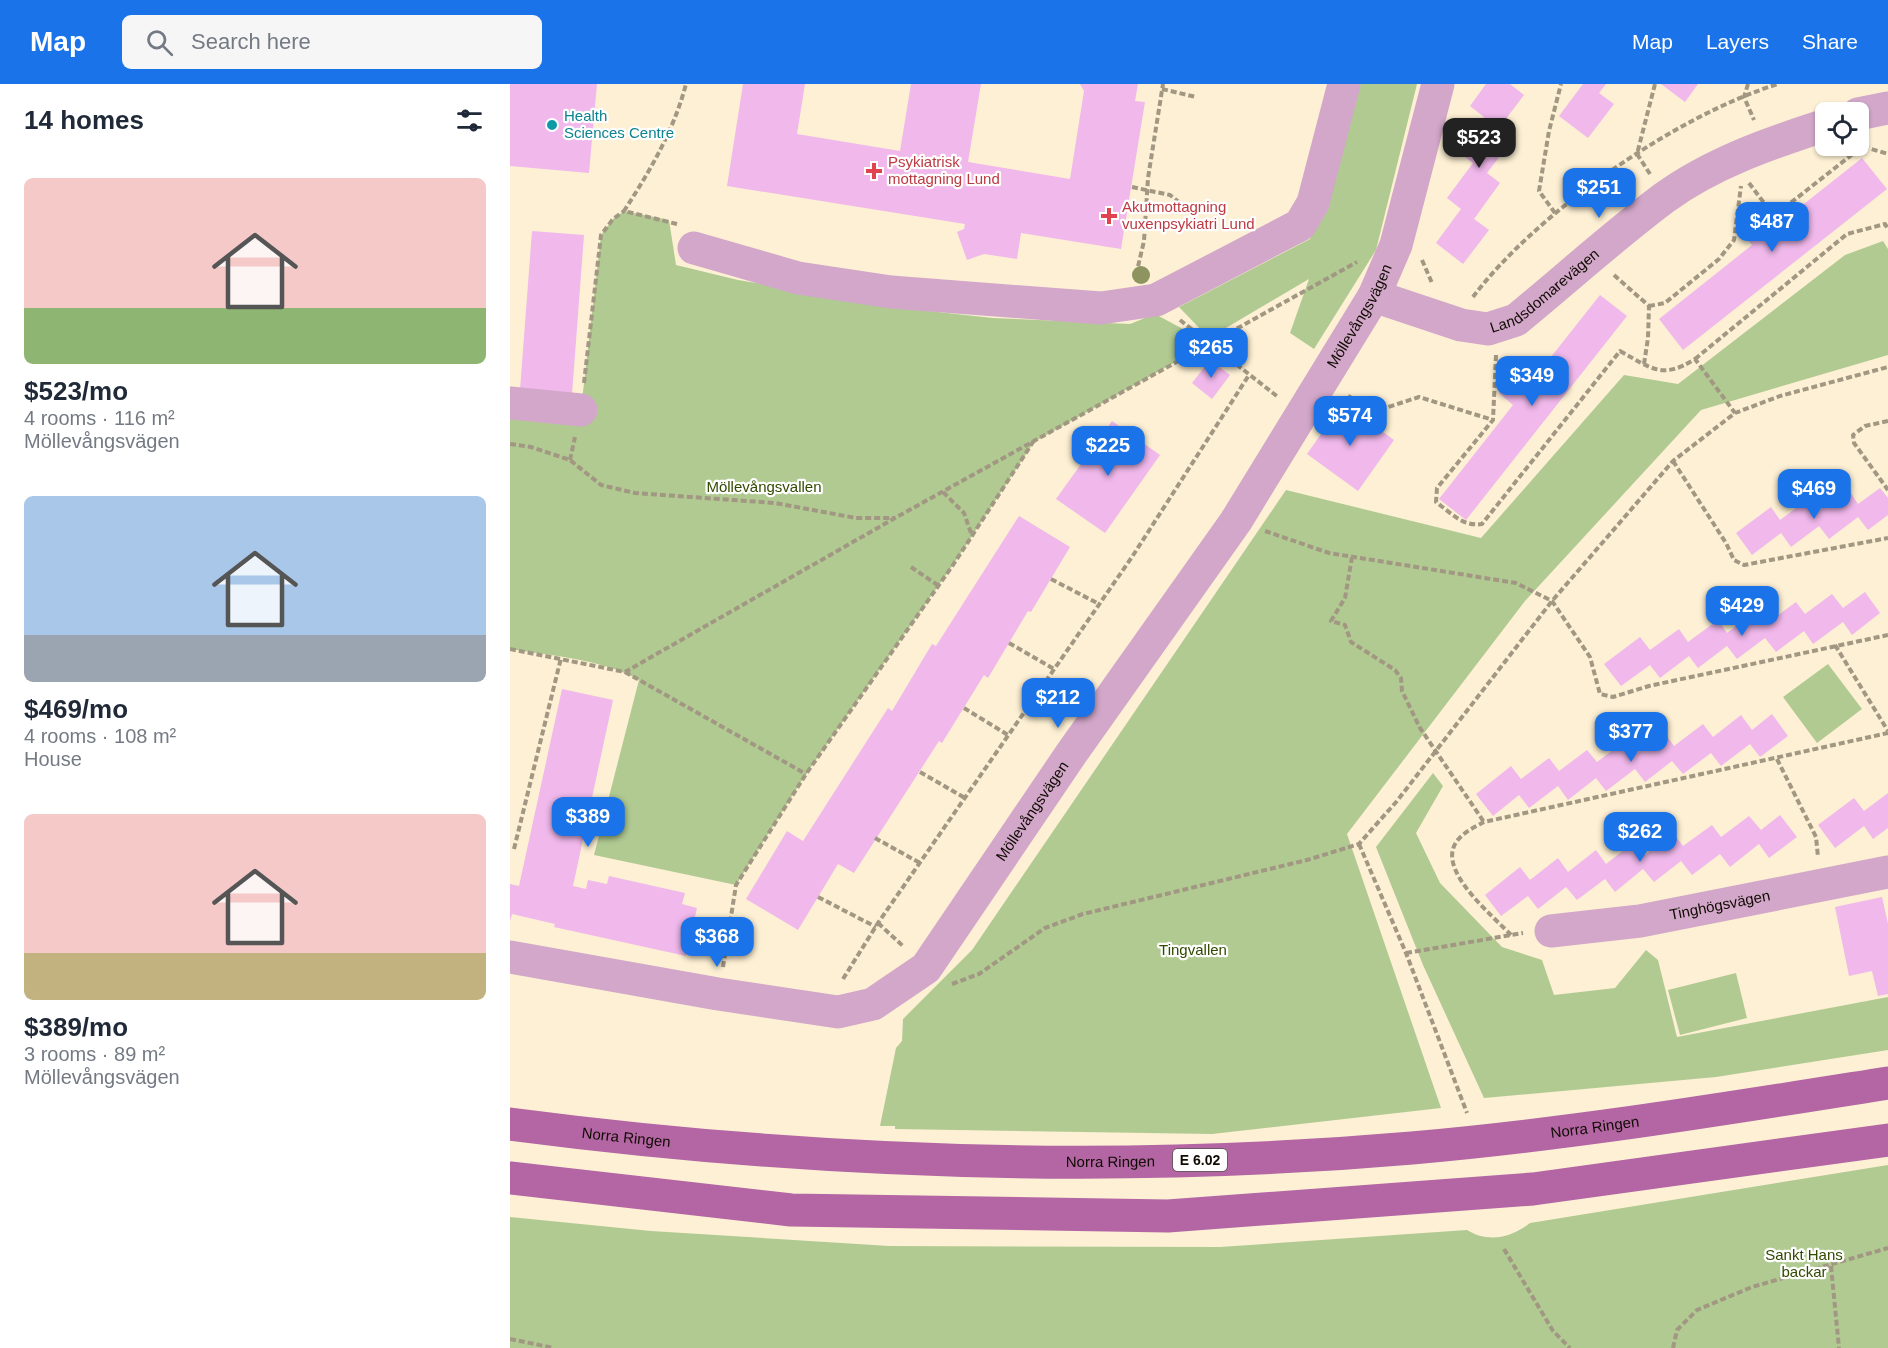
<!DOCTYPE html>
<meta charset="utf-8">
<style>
body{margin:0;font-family:Arial,sans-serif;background:#f6f6f7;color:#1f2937;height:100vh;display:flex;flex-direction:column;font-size:22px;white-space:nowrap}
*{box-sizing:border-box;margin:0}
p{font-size:20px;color:#747a83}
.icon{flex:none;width:33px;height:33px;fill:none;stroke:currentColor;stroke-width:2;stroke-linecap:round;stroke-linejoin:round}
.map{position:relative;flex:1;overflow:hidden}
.sheet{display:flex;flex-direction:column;background:#fff;width:510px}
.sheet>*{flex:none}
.buttons{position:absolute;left:1305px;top:18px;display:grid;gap:12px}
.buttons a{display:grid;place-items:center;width:54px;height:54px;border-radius:9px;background:#fff;box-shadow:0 2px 4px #0004;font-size:30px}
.price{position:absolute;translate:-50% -51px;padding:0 14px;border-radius:12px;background:#1a73e8;color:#fff;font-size:20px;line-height:39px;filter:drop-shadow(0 2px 3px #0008)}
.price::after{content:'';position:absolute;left:50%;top:36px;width:18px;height:14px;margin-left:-9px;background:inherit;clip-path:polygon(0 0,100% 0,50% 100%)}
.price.selected{background:#222;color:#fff}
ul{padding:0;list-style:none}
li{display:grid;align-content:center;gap:12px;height:318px;padding:0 24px}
li span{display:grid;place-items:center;height:186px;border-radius:9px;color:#555}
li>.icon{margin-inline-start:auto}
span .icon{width:108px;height:108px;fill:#fffc;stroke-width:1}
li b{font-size:26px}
h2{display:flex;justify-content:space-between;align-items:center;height:72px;padding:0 24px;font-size:26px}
header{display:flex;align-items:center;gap:36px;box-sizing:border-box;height:84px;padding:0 30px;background:#1a73e8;color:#fff}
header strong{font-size:28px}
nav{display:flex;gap:33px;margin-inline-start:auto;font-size:21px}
.search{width:420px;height:54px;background:#f6f6f7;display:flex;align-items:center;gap:15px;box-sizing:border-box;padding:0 21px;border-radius:9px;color:#747a83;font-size:22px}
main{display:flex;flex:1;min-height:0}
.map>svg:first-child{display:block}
.green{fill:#b1ca92}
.building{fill:#f0b8eb}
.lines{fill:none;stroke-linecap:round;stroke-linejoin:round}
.path{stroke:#a19782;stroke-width:4;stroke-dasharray:6 3;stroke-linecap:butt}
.minor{stroke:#d2a7c9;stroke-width:33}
.major{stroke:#b365a4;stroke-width:33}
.tree{fill:#8d945f}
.culture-dot{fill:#0f9aa8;stroke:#fefefe;stroke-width:2}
.health-dot{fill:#e0444e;stroke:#fefefe;stroke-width:2}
.labels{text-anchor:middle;stroke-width:4.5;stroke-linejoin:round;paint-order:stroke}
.shield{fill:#fefefe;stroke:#57544e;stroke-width:1.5}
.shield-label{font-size:14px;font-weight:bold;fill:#100b02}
.culture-label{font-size:15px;fill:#0d838f;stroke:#fefefe;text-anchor:start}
.health-label{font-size:15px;fill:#be3a42;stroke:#fefefe;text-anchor:start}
.street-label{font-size:15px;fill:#100b02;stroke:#fefefe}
.park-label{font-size:15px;fill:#324900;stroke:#fefefe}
</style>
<header>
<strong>Map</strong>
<div class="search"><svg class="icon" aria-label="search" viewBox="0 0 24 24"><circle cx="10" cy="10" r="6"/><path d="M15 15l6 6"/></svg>Search here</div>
<nav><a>Map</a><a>Layers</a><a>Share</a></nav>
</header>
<main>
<section class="sheet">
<h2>14 homes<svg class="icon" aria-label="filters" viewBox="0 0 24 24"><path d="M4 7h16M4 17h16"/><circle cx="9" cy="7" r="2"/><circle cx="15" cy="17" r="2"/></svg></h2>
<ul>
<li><span style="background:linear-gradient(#f6c9c9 70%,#8fb573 0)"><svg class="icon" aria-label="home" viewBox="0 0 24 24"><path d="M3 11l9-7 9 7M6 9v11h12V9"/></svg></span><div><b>$523/mo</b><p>4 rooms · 116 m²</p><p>Möllevångsvägen</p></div></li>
<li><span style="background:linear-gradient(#a9c7e8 75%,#9aa5b1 0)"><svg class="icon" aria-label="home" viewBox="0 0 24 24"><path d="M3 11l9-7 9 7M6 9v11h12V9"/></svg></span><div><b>$469/mo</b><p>4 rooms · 108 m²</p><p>House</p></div></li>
<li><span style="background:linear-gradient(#f6c9c9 75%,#c2b280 0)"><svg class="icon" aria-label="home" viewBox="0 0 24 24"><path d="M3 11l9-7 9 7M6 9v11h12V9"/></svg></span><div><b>$389/mo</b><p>3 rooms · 89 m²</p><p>Möllevångsvägen</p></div></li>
</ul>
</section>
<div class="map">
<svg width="1378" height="1264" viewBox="0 0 1378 1264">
<rect width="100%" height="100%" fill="#fdf0d4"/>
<g class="green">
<path d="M841,0H907L866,166L804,265L780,249L799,195L699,254L669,223L800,155Z"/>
<path d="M114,127L159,136L166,181L228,196L409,226L483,234L620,240L645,230L699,259L524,358L443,481L296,690L226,801L84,771L129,596C92,575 42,572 0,565V319L71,325L91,151L103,135Z"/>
<path d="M1373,157L1378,165V271L1191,326L1015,517L837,750L931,1024L702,1050L385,1045V1042H370L386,964L392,957L393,935L462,866L776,406L971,454L1114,291L1168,300L1335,171Z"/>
<path d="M1318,580L1352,625L1307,659L1273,613Z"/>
<path d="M923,689L933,702L906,749L930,799L992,863L1032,876L1044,911L1105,904L1136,866L1148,876L1167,953L1378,913V966L1206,993L974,1014L913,881L866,763Z"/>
<path d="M1226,889L1237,934L1170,951L1158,906Z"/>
<path d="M1378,1081V1264H0V1133L141,1147L379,1162L710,1163L957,1146C978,1159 1001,1154 1020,1139Z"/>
</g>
<g class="building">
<path d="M0,0H87L79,89L0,82Z"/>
<path d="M233,0H295L287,50L390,67L401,0H471L458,78L560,95L574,7L570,0H628L625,17L635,18L611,165L511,149L507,175L474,170L457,176L447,148L454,145L455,140L217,102Z"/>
<path d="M976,0H1000L1014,11L989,44L1003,55L977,89L990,99L964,135L979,146L953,180L926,159L951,125L937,114L963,79L948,68L974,33L960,22Z"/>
<path d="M1073,0H1096L1089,9L1104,20L1078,54L1049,32Z"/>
<path d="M1151,0H1188L1175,18Z"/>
<path d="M1352,74L1377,105L1173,266L1149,235L1242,161L1228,144L1242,133L1256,150Z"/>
<path d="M22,147L74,151L62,310L10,306Z"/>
<path d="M1090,211L1117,232L956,436L929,415L1003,321L989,309L1000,295L1014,307Z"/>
<path d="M700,276L720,291L702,315L682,299Z"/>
<path d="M833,319L884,356L848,407L797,370Z"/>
<path d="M602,337L650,371L595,449L546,415Z"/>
<path d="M1370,404L1378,414V431L1358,446L1348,433L1319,455L1309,442L1281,463L1271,449L1242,471L1226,449L1261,423L1270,436L1301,413L1310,426L1338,405L1348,420Z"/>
<path d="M509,432L560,463L521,528L518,527L478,594L474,591L432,659L429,657L344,789L328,780L288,846L236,815L277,747L293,757L378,624L382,627L422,560L426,562Z"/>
<path d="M1355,508L1370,529L1342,551L1333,538L1303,560L1294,547L1266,568L1255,554L1227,575L1217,562L1188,584L1179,572L1150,594L1140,581L1111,602L1094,580L1130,553L1140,566L1169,545L1178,558L1208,536L1217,549L1245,528L1255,541L1286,518L1295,530L1322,510L1333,524Z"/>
<path d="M52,605L103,616L63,802L76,805L78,796L97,800L99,792L175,809L172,820L187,824L176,872L44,843L45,840L2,830L0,837V800L9,802Z"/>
<path d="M1262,630L1278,652L1250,673L1240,660L1211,682L1201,669L1173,690L1162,677L1135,698L1125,685L1096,707L1086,694L1058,716L1048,702L1019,724L1009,711L983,732L966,710L1001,682L1011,695L1039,674L1049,687L1077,666L1087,678L1116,656L1126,670L1154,648L1164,662L1193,640L1203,653L1231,631L1242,646Z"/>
<path d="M1378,709V744L1363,755L1354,742L1325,764L1308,741L1344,714L1354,727Z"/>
<path d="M1270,731L1287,753L1259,774L1249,760L1220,783L1210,770L1182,791L1171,777L1144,798L1133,785L1105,808L1095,795L1067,816L1056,803L1028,825L1018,812L991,832L975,811L1010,783L1020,796L1048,774L1058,788L1086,766L1096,780L1124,758L1135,771L1163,749L1173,762L1202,741L1211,753L1239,732L1251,746Z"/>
<path d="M1372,813L1378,840V910L1368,912L1362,887L1339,892L1325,823Z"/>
</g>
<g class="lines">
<g class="path">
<path d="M1238,0L1234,13L1244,36"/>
<path d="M652,5L686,13"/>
<path d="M1140,90L1127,70L1145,0"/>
<path d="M1239,99L1264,132L1344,69L1358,64L1378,70"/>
<path d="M622,103L660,111L675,123"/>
<path d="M1045,129L1029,107L1039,47L1051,0"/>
<path d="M167,140L114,127C140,87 164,46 176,0"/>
<path d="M912,176L922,199"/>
<path d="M626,191L634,157L638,94L653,0"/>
<path d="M1104,191L1139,222"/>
<path d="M963,213C1026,129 1167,31 1268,0"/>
<path d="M1139,222L1155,219L1209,175L1224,156L1231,102"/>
<path d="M670,236L768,313"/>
<path d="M986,271L983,336L927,404L926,418C941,429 953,443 972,440L1110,267C1141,284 1152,296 1185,275L1225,329"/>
<path d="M1185,275L1337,150L1375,140L1378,145"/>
<path d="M1134,280L1138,254L1139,222"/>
<path d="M74,299L91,151L103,135L114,127"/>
<path d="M838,312L866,327L909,313L983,336"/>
<path d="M1378,337L1355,342L1343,351L1344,359L1378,406"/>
<path d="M0,360L21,363L60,376L91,401L125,409L265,419L346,434H384"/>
<path d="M60,376L65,353"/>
<path d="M1163,377L1216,459L1224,476L1234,481L1378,454"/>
<path d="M433,408L454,429L462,452"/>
<path d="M755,447L819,469L1006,499L1042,517L1080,573L1090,610L1103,613L1139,602L1378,551"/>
<path d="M842,473L835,514L821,537L835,541L841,558L885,586L891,594L892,607L910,644L974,738"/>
<path d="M401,483L429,502"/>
<path d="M541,495L589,520"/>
<path d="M499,559L544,585"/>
<path d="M1325,561L1378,647"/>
<path d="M0,565L115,588L385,434L847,178"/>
<path d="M115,588L296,690"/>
<path d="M454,624L498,651"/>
<path d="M1267,675L1306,753L1308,773"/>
<path d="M410,688L455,714"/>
<path d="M365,754L410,779"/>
<path d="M849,760L896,869L957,1029"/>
<path d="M4,765L51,574"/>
<path d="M308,813L366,843"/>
<path d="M368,839L394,863"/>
<path d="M1001,851C983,832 935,793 943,765C947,751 963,744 974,738L1378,649"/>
<path d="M896,869L1013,849"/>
<path d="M213,883L226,801L296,690L443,481L523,358"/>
<path d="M333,895L368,839L622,473L739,291"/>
<path d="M442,900L469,890L535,844L573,830L797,776L849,760L887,717L1042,517L1163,377L1225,329L1270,312L1378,283"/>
<path d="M994,1165L1043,1247L1060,1264"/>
<path d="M1321,1182L1329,1264"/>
<path d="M0,1255L44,1264"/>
<path d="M1163,1264L1167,1246L1187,1226L1242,1203L1378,1164"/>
</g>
<g class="minor">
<path d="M1348,30L1378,24"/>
<path d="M184,164L288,194L381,208L591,224L646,216L790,141L803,119L834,0"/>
<path id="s1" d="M864,212L951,241L978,245L1006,236C1055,196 1103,152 1154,114C1202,79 1260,59 1316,41"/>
<path d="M0,319L71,326"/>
<path id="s2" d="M1041,847L1130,837L1378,788"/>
<path id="s3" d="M0,873L208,910L328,928L363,920L416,884L561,670L726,437L864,212L886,161L928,0"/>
</g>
<g class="major">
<path id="s4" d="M0,1040C299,1079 602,1090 902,1064C1062,1050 1220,1024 1378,999"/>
<path d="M0,1094L281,1126L658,1132L1023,1105L1378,1056"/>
</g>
</g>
<circle class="tree" cx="631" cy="191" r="9"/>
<circle class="culture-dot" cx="42" cy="41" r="6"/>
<g class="health-dot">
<path d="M361 78h6v6h6v6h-6v6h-6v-6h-6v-6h6z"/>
<path d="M596 123h6v6h6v6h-6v6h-6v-6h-6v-6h6z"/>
</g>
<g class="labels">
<rect class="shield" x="663" y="1065" width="54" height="22" rx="4.5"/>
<g class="shield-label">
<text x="690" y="1081">E 6.02</text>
</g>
<g class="culture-label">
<text x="54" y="37">Health<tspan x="54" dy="17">Sciences Centre</tspan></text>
</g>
<g class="health-label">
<text x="378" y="83">Psykiatrisk<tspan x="378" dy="17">mottagning Lund</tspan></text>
<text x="612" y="128">Akutmottagning<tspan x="612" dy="17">vuxenpsykiatri Lund</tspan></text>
</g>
<g class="street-label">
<text dy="5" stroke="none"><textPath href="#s1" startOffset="188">Landsdomarevägen</textPath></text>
<text dy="5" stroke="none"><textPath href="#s3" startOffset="1216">Möllevångsvägen</textPath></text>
<text dy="5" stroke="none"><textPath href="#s3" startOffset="622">Möllevångsvägen</textPath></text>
<text dy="5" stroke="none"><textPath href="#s2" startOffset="171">Tinghögsvägen</textPath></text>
<text dy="5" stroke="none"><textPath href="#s4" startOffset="1088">Norra Ringen</textPath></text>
<text dy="5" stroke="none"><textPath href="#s4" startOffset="117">Norra Ringen</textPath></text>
<text dy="5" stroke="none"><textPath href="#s4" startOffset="602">Norra Ringen</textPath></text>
</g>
<g class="park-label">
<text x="254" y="408">Möllevångsvallen</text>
<text x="683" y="871">Tingvallen</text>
<text x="1294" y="1176">Sankt Hans<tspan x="1294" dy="17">backar</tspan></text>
</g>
</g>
</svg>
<div class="buttons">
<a><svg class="icon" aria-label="locate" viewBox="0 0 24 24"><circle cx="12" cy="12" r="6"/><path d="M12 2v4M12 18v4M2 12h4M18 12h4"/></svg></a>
</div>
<b class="price selected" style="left:969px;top:85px">$523</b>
<b class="price" style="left:1089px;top:135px">$251</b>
<b class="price" style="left:1262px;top:169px">$487</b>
<b class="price" style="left:701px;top:295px">$265</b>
<b class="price" style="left:1022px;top:323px">$349</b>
<b class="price" style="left:840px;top:363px">$574</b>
<b class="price" style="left:598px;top:393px">$225</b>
<b class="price" style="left:1304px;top:436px">$469</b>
<b class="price" style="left:1232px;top:553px">$429</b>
<b class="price" style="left:548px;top:645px">$212</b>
<b class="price" style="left:1121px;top:679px">$377</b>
<b class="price" style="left:78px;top:764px">$389</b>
<b class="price" style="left:1130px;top:779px">$262</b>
<b class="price" style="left:207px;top:884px">$368</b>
</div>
</main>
